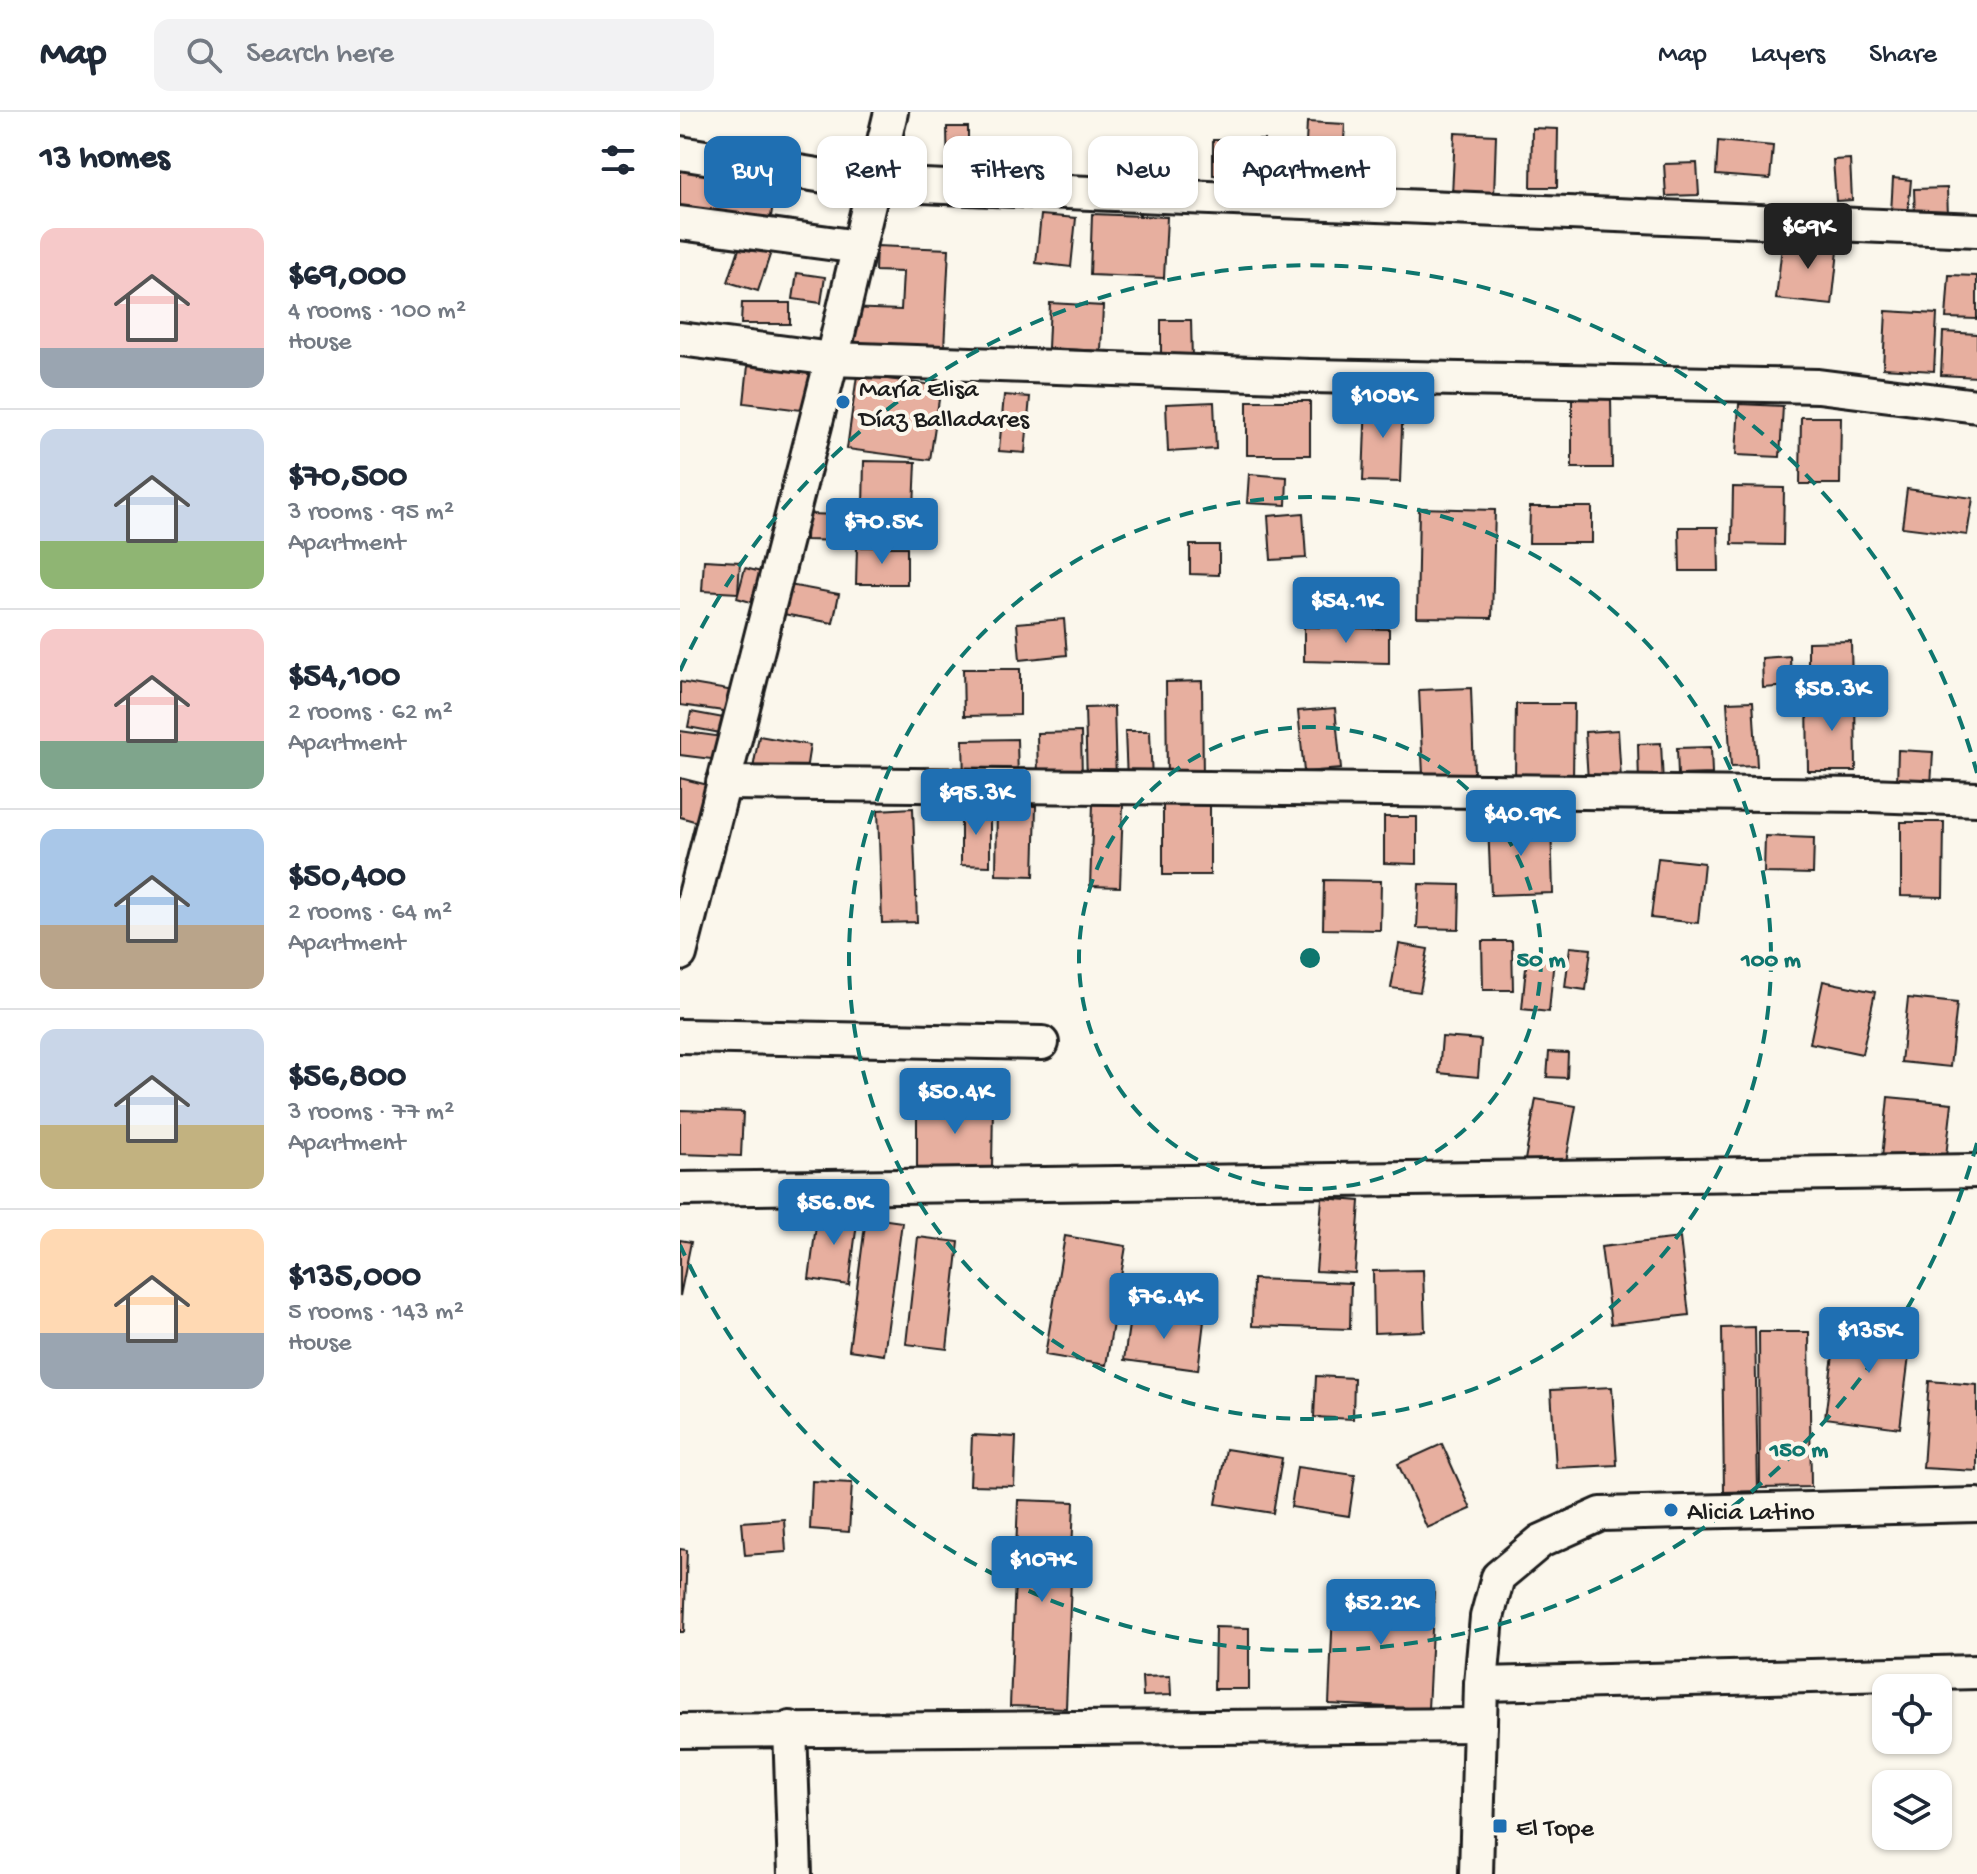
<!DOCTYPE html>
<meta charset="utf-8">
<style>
body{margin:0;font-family:"Gochi Hand",sans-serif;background:#f2f2f3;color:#1f2937;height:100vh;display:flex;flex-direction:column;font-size:30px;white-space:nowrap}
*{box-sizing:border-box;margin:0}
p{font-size:26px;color:#747a83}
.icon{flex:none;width:44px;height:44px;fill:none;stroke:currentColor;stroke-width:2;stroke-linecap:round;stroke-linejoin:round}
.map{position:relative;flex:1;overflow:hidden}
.panel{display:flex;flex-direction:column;background:#fff;width:680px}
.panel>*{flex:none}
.banner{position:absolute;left:24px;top:24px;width:760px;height:72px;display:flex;gap:16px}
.buttons{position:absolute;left:1192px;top:1562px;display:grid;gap:16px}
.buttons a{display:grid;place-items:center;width:80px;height:80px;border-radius:16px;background:#fff;box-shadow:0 2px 6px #0004;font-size:40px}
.price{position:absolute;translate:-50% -68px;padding:0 18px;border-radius:8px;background:#1f6fb2;color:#fff;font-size:26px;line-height:52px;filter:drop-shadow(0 2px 4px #0008)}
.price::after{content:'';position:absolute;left:50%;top:48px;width:24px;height:18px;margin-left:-12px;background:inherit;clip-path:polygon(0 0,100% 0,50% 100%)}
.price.current{background:#222;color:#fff}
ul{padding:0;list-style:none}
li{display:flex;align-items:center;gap:24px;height:200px;padding:0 40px}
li+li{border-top:2px solid #e0e1e3}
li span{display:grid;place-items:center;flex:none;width:224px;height:160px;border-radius:16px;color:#555}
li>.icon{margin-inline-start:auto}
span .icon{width:96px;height:96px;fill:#fffc;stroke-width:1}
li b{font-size:34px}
h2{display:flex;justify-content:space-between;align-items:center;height:96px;padding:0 40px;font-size:34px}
.pill{padding:0 28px;border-radius:16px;background:#fff;box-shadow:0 2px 6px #0004;font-size:28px;line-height:72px}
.pill.current{background:#1f6fb2;color:#fff}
header{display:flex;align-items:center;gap:48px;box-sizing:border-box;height:112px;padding:0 40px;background:#fff;border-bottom:2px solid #e0e1e3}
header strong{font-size:38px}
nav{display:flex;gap:44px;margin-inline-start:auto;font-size:28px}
.search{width:560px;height:72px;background:#f2f2f3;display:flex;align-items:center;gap:20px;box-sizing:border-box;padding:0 28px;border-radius:16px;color:#747a83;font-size:30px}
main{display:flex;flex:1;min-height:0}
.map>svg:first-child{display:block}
.building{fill:#e7af9f;stroke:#1c1c1c;stroke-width:2}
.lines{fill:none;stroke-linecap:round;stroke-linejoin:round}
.street-casing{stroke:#1c1c1c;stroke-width:38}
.street{stroke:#fbf7ec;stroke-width:32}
.ring{fill:none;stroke:#0f766e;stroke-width:4;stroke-dasharray:14 10}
.poi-dot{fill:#1f6fb2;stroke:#fbf7ec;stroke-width:3}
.labels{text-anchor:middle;stroke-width:8;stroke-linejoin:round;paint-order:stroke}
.poi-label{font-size:26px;fill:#1c1c1c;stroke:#fbf7ec;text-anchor:start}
.centre{fill:#0f766e;stroke:#fbf7ec;stroke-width:4}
.ring-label{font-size:24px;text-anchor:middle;font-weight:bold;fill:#0f766e;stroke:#fbf7ec;stroke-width:8;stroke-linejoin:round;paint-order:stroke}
</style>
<header>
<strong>Map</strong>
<div class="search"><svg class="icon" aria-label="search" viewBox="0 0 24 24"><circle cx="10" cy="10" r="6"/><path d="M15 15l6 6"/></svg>Search here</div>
<nav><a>Map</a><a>Layers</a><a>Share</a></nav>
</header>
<main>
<section class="panel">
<h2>13 homes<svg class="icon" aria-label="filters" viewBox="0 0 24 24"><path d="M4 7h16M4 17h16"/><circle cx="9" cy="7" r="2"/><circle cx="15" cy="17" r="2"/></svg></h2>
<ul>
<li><span style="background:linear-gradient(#f6c9c9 75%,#9aa5b1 0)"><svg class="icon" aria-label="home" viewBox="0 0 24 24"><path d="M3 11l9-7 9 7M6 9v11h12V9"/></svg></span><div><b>$69,000</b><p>4 rooms · 100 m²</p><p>House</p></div></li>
<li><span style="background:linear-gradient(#c9d6e8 70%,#8fb573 0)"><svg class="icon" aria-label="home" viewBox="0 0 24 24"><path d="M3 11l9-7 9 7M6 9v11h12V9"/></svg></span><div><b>$70,500</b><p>3 rooms · 95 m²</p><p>Apartment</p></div></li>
<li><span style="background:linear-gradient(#f6c9c9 70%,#7fa58c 0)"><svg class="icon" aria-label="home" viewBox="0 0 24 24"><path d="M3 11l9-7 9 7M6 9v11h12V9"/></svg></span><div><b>$54,100</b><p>2 rooms · 62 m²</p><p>Apartment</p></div></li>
<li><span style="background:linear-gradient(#a9c7e8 60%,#b9a48a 0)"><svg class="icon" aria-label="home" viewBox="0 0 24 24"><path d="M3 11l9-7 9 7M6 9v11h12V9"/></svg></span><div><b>$50,400</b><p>2 rooms · 64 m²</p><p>Apartment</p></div></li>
<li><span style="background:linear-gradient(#c9d6e8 60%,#c2b280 0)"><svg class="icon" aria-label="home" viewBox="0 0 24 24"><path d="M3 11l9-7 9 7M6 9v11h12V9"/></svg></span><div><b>$56,800</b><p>3 rooms · 77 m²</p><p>Apartment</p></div></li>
<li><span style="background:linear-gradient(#ffd9b3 65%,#9aa5b1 0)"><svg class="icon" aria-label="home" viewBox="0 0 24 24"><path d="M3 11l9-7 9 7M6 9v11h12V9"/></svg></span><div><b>$135,000</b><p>5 rooms · 143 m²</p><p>House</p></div></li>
</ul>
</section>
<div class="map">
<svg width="1297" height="1762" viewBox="0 0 1297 1762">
<rect width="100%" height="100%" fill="#fbf7ec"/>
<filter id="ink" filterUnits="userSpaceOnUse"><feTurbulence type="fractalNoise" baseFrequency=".0125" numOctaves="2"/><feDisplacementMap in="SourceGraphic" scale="16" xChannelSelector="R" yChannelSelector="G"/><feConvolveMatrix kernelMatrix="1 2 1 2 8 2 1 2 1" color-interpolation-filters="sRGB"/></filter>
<g filter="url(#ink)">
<g class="building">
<path d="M627,10L665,12L661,77L624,75Z"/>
<path d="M267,15H288V64H268Z"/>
<path d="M852,16L878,17L877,75H851Z"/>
<path d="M775,21L816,23L814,85L772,83Z"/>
<path d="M439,25H462V68H440Z"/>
<path d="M533,28H584V64L533,63Z"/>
<path d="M1038,29L1093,34L1090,67L1036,63Z"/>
<path d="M0,46L97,62L89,119L0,100Z"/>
<path d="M1170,47L1172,88L1156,89L1153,48Z"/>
<path d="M1017,51L1019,83L986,84L984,52Z"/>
<path d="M1213,66L1231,68L1228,102L1211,101Z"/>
<path d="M1267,76L1268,104L1235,105L1234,77Z"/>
<path d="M412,102L487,105L484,166L410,163Z"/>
<path d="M361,103L396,106L391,155L356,151Z"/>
<path d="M1103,125L1159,130L1152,193L1096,187Z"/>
<path d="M62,128L92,137L78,179L48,170Z"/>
<path d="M196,134L269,137L264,237L164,232L165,196L221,198L223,160L195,159Z"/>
<path d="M117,161L145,165L141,191L113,187Z"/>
<path d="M1269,163L1297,164V207L1266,206Z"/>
<path d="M62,191H110V212H61Z"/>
<path d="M370,191L423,194L421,239L368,236Z"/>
<path d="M1206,199L1257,202L1254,259L1203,256Z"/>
<path d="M481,208H511L512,247L481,248Z"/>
<path d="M1263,220L1297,222V265L1261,263Z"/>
<path d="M69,244L135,252L129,299L64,291Z"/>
<path d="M177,263L261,274L250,348L167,337Z"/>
<path d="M324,283L350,285L345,341L319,339Z"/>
<path d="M931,286L932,356H892V287Z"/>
<path d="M686,287L723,288L720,370L683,369Z"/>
<rect x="567" y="289" width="63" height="54"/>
<path d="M534,290L536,337L488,340L486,292Z"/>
<path d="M1059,292L1103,294L1100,345L1056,343Z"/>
<path d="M1121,305H1161L1160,372H1120Z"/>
<path d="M184,349L236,350L234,396L183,395Z"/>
<path d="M569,362L607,365L606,393L567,391Z"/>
<path d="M1053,375L1104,376L1103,433L1052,432Z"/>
<path d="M1227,377L1293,386L1287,423L1222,415Z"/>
<path d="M850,395H912V431H849Z"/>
<path d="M739,396L815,398L812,506L737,505Z"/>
<path d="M623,401L626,446L591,448L588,404Z"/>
<path d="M127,402L163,403L162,429L126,428Z"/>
<path d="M999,415H1038L1039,459H1000Z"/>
<path d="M510,433H539V463L510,462Z"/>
<path d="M177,435H227V472H176Z"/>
<path d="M24,448L60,450L58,481L22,479Z"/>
<path d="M65,456L89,462L81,493L57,486Z"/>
<path d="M109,473L159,482L153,511L103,502Z"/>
<path d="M384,507L387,543L340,548L337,511Z"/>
<path d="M624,515L709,517V551L624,549Z"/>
<path d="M1171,529L1172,577H1128V530Z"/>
<path d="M1110,544L1111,574L1083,576L1082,546Z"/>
<path d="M283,557H340V603L284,604Z"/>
<path d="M522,569L523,669L487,670L486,570Z"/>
<path d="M0,570L54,579L51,600L0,593Z"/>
<path d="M791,576L794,661L743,663L739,578Z"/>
<path d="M1175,582L1176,659H1128L1127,583Z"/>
<path d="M1073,589L1077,654L1051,655L1047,590Z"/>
<path d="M836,592H894L893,667L835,666Z"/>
<path d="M434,595L436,669L407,670L405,596Z"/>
<path d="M655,596L661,657L624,660L618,599Z"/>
<path d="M11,600L49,607L46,622L8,615Z"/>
<path d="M938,618L941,667L908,669L905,620Z"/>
<path d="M0,619L43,625L39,648L0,643Z"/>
<path d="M445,619H470L472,669H447Z"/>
<path d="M401,620L402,666L358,667L357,621Z"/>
<path d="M79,624L130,633L124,671L72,662Z"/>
<path d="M337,627L338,667L284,669L283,628Z"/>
<path d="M981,631L983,672L959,673L958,632Z"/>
<path d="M1031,635L1032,662L998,663L997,636Z"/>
<path d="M1218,638L1253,640L1251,674L1217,672Z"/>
<path d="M0,666L32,674L21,711L0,705Z"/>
<path d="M413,692L443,693L440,775L410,774Z"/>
<rect x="483" y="692" width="47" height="71"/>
<path d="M317,693L356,694L354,764L316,763Z"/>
<path d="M233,696L237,810L202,811L198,698Z"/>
<path d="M281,696H310V754L281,753Z"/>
<path d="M704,705H737V752L704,751Z"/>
<path d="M871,709L873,781L811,783L808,712Z"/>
<path d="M1221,710H1264L1263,785L1221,784Z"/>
<path d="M1085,724L1134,726L1133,762L1084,761Z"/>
<path d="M978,746L1024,751L1018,811L971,806Z"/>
<path d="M644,768L701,769L700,818L643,817Z"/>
<path d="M739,772L780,773L779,817L737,816Z"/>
<path d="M802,829H832L833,878H803Z"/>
<path d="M719,832L748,837L740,880L711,876Z"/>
<path d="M890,835L911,837L906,878L885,875Z"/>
<path d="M847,844L874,846L869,900L842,897Z"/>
<path d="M1143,869L1195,880L1182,942L1130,931Z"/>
<path d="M1228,886L1277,891L1270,955L1221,950Z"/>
<path d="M762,925L801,928L798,965L759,961Z"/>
<path d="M869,940L888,941L887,966L867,965Z"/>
<path d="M1208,985L1272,991L1265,1053L1202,1046Z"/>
<path d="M856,987L896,994L885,1055L845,1048Z"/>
<path d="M237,991L313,992L312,1056H237Z"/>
<path d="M0,998L63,1000L61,1044L0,1042Z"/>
<path d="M642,1086L680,1089L675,1161L636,1159Z"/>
<path d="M138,1098L178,1103L169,1173L129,1167Z"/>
<path d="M186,1105L222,1110L204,1243L169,1238Z"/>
<path d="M385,1124L446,1134L426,1253L365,1243Z"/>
<path d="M238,1125L279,1130L267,1237L226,1232Z"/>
<path d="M1000,1126L1009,1203L931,1212L921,1135Z"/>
<path d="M0,1128L11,1130L0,1184Z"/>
<path d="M743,1158L745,1219L694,1221L693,1159Z"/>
<path d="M573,1167L671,1171L670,1217L572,1214Z"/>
<path d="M451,1199L524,1209L518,1258L444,1248Z"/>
<path d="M1157,1211L1232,1220L1220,1316L1145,1306Z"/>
<path d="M1075,1215L1078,1379L1044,1380L1042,1216Z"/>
<path d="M1079,1220H1129L1131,1375L1080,1376Z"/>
<path d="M636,1264L674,1266L673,1307L634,1305Z"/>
<path d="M1249,1269L1297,1273V1359L1243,1356Z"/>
<path d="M932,1275L937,1353L876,1356L871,1278Z"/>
<path d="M292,1323L336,1325L334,1374L290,1373Z"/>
<path d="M762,1332L791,1397L747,1416L718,1352Z"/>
<path d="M546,1337L602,1346L593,1401L536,1392Z"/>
<path d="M617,1355L675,1363L669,1404L611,1395Z"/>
<path d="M132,1369L172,1371L169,1420L130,1417Z"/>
<path d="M338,1388L394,1390L386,1596L330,1594Z"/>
<path d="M104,1407L106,1440L65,1443L62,1410Z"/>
<path d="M0,1437L7,1438L4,1520H0Z"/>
<path d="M654,1474L754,1478L748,1597L649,1592Z"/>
<path d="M535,1515L569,1516V1577H534Z"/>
<path d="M490,1564L491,1583L463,1584L462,1565Z"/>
</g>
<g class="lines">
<defs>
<g id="street">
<path d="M0,41L194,72L1297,118"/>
<path d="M0,111L179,135"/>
<path d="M0,227L152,247L630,264L1138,274L1297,294"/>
<path d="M43,671L1189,683L1297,687"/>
<path d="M0,842L152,247L211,0"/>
<path d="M0,924L362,931"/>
<path d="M0,1077L1297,1059"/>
<path d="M801,1572L1297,1560"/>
<path d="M110,1616L115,1762"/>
<path d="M0,1619L800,1613"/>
<path d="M796,1762L801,1572L807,1505L818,1465L861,1429L921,1402L1297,1393"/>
</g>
</defs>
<use href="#street" class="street-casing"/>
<use href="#street" class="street"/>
</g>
</g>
<g class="ring">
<circle cx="630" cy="846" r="231"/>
<circle cx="630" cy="846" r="461"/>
<path d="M1297 1031A692 692 0 0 1 0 1133M0 559A692 692 0 0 1 1297 661"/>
</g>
<g class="poi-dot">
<circle cx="163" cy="290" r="8"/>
<circle cx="991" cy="1398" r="8"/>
<rect x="812" y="1706" width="16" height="16" rx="4"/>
</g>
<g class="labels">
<g class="poi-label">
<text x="179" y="284">María Elisa<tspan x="179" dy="30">Díaz Balladares</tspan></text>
<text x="1007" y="1407">Alicia Latino</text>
<text x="836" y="1723">El Tope</text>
</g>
</g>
<circle cx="630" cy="846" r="12" class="centre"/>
<g class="ring-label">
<text x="861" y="854">50 m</text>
<text x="1091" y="854">100 m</text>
<text x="1119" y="1344">150 m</text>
</g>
</svg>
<div class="buttons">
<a><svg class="icon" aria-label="locate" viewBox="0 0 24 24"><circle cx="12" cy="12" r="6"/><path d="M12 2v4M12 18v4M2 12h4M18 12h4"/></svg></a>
<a><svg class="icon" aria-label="layers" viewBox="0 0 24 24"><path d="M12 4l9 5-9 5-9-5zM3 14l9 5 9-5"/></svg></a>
</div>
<b class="price current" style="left:1128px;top:159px">$69K</b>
<b class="price" style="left:703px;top:328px">$108K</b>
<b class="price" style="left:202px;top:454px">$70.5K</b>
<b class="price" style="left:666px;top:533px">$54.1K</b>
<b class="price" style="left:1152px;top:621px">$58.3K</b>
<b class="price" style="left:296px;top:725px">$95.3K</b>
<b class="price" style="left:841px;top:746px">$40.9K</b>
<b class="price" style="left:275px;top:1024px">$50.4K</b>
<b class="price" style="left:154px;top:1135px">$56.8K</b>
<b class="price" style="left:484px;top:1229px">$76.4K</b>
<b class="price" style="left:1189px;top:1263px">$135K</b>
<b class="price" style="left:362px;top:1492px">$107K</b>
<b class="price" style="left:701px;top:1535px">$52.2K</b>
<div class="banner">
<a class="pill current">Buy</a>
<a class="pill">Rent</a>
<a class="pill">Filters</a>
<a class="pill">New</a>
<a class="pill">Apartment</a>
</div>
</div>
</main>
